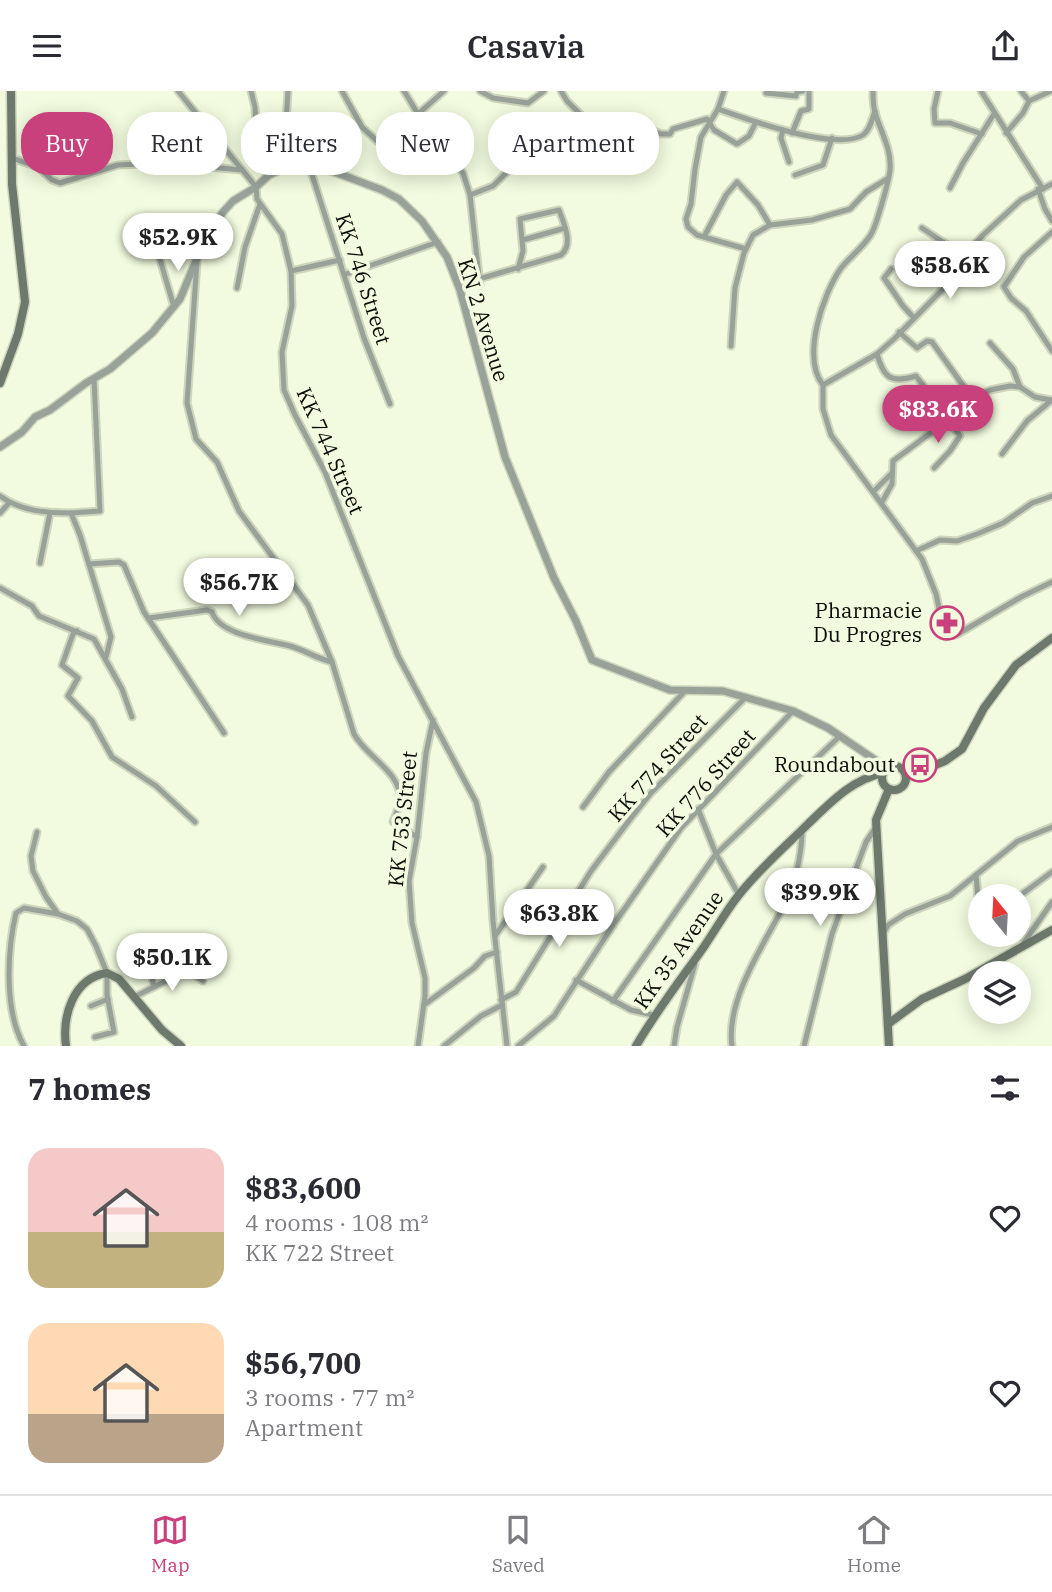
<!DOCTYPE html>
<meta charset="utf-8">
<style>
body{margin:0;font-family:"IBM Plex Serif",serif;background:#f7f7f7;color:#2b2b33;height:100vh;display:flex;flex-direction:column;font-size:26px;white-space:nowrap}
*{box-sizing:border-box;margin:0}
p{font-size:23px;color:#7c7c81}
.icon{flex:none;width:38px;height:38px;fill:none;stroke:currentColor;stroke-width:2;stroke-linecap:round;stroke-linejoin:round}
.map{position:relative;height:955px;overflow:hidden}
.sheet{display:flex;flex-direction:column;background:#fff;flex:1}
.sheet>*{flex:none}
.banner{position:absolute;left:21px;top:21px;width:700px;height:63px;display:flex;gap:14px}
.needle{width:46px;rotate:342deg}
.controls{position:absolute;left:968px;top:793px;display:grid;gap:14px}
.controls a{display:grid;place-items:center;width:63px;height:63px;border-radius:50%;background:#fff;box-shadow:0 4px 18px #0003;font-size:35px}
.price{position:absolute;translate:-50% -60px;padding:0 16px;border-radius:24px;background:#fff;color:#222;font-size:23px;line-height:46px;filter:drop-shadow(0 2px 4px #0008)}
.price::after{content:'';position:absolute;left:50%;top:42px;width:21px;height:16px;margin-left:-10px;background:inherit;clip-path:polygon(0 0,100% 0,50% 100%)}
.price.selected{background:#c8407c;color:#fff}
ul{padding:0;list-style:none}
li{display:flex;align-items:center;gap:21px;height:175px;padding:0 28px}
li span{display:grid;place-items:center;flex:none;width:196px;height:140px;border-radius:21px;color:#555}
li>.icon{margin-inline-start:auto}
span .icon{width:84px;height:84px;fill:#fffc;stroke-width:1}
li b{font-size:30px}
h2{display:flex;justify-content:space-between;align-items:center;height:84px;padding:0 28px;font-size:30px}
.pill{padding:0 24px;border-radius:28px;background:#fff;box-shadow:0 4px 18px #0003;font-size:24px;line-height:63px}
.pill.selected{background:#c8407c;color:#fff}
header{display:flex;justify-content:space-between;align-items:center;height:91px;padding:0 28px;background:#fff;font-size:32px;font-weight:600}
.menu{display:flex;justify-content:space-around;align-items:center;height:98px;border-top:2px solid #e1e1e2;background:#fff;font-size:19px;color:#7c7c81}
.menu a{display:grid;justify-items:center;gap:4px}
.menu .selected{color:#c8407c}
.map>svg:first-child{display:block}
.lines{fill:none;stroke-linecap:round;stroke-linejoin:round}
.minor-casing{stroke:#cdd5bc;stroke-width:9}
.tertiary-casing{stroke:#cdd5bc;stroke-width:10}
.secondary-casing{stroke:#cdd5bc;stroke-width:11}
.minor{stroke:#98a299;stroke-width:5}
.tertiary{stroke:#98a299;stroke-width:7}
.secondary{stroke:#6c796c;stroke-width:8}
.labels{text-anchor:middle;stroke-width:7;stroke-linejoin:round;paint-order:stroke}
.street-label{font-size:21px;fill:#0a0d05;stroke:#f2fbdf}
.poi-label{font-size:21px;fill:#0a0d05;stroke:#f2fbdf;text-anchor:end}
</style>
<header><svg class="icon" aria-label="menu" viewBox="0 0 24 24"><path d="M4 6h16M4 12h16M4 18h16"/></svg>Casavia<svg class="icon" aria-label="share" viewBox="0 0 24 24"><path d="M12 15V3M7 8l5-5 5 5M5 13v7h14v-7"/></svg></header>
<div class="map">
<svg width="1052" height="955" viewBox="0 0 1052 955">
<rect width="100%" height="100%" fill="#f2fbdf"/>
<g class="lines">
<defs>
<g id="minor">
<path d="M178,0L256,96L257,108L282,143L291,180L292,215L282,261L284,299L295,324L325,381L398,565L476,711L489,765L493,830L507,955"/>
<path d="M251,0L255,16L258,66L269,84"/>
<path d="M342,0L362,36L377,50L418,23L444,0"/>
<path d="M404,0L418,23L463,82L470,104L480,194"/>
<path d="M480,0L493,7L528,12L544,0"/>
<path d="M561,0L567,10L600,43L605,45L646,37L661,43H670L673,38L707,28L714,39L737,53L749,45L756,31"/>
<path d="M724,0L718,18C746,28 836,61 863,44C870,39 872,28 875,20"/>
<path d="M938,0L934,18L935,32H950L982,43"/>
<path d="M981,0L1043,98"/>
<path d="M1021,0L1029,10"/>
<path d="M766,2L796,5L797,1L803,0"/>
<path d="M718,18L701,46L695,78L691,113L686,128L688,136L697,144L746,158"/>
<path d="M783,39L781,47L789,71"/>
<path d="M792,42L801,20L809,18V0"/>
<path d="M1006,42L1023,22L1029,10L1051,0"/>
<path d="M12,67L38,76L52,89L60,92L118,74L165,72L242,79"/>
<path d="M308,71L364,247L390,313"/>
<path d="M283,78L288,0"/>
<path d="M795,84L823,74L832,47"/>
<path d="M950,97L963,72L994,23"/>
<path d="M1038,98L1045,118L1052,130"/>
<path d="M470,104L493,95L542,46"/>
<path d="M922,137L964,165"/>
<path d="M1052,141L1024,166L1004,196L1011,207L1026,220L1052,260"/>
<path d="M705,144L726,104L737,91L758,114L770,134"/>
<path d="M523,149L565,137"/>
<path d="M156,155L174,216"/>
<path d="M197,171L187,312L196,348L217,371L239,420L308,514L332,571L354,643C366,666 402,681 400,710C399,717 395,725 393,731L417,746"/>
<path d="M891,178L884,187L903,215L914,227"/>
<path d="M291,180L340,169"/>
<path d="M346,183L438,151"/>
<path d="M479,188L561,164C574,153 564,133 559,119L520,128L523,160L518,178"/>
<path d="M237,197L245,156L260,113"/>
<path d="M899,241L917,257L927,250L932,251L972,307"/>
<path d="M990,252L1013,278L1020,296"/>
<path d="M731,255L735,197L744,162L753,144L770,134L812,129L850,118L866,101L887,88"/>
<path d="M877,263C884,288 891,292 916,285L923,294"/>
<path d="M823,294V318L831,344L922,468L936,503L945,546L958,543L1021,506L1052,491"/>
<path d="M823,294C801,266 823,203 841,177C850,166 862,157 870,145C876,137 889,89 890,79C892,58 880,40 875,21C873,15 873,7 873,0"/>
<path d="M823,294L877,263L895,247L945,196L964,165L983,144L1021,109L1052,93"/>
<path d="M1002,363L1027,330L1052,309"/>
<path d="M934,377L950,360L960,345L948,329"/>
<path d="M874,400L892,382"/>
<path d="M0,405C21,420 45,422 71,422L80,444L111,546L106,566"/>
<path d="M882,411L892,393L893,370L948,329L972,307L990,299L1010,295L1020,296L1035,306L1051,309"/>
<path d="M0,422L9,412"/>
<path d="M71,422L100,420L94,288"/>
<path d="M916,460L940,449L957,450L977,443L1003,432L1032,412L1052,405"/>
<path d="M40,472L50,422"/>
<path d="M89,473L119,471L124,474L144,521L224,642"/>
<path d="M0,497L32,515L39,525L94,548L122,598L132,626"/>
<path d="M149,527L207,519L212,521C220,545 269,549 290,555C305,559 315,567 332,571"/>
<path d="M77,540L73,543L62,574L78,587L68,605L92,630L112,666L156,695L195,731"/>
<path d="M583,716L609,681L685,600"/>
<path d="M698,718L716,763L739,804"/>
<path d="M37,741L31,765L33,780L46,806L58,823L77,830L87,838L96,855L107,882V904L114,941L95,946"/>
<path d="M976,784L980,830"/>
<path d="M1018,806L1052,781"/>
<path d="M883,843L888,834L905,823L950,805L1018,750L1052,736"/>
<path d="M495,845L543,776"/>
<path d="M1023,853L1052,811"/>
<path d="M146,857L154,896"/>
<path d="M576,889L631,919L653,924"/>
<path d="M134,906L172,887L177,871L203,890"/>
<path d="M501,909L516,901L591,780L631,727L651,702L746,606"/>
<path d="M613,910L716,763L840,645"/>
<path d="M424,914L474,877L485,865L497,861"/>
<path d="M91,915L108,908"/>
<path d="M24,955C4,920 7,860 16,822L24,817L58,823"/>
<path d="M418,955L425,905V887L412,832L409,790L417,746L426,662L433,629"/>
<path d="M444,955L481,925L502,914"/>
<path d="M518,955L554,925L616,830L681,737L793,620"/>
<path d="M674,955L677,936L695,873"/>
<path d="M732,955C725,906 769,846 790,803C797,782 802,762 802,739"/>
<path d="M804,955L832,843L866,751L876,736"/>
</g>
<path id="tertiary" d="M0,356L22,341L35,326L50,319L86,292L110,278L152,242L180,208L206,146L223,121L233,110L256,96L269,84L290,74L308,71L382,99L399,108L422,130L447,166L460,199L505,366L554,487L576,530L592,569L670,599L723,600L793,620L828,637L887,677"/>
<g id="secondary">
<path d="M0,292L18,243L25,211L12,93L11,0"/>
<circle cx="894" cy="687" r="12"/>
<path d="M906,686L945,670L962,658L984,617L1016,574L1052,547"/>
<path d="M889,698L876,729L889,955"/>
<path d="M888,933L922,908L965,888L1052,839"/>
<path d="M66,955C62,925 73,887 107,882L119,888L162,939L181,955"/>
<path d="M636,955C654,924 675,896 696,867C711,847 723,824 738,805C759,778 785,756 809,732C831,711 853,688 883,682"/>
</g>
</defs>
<use href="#minor" class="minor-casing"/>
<use href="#tertiary" class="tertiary-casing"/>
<use href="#secondary" class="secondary-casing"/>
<use href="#minor" class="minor"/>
<use href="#tertiary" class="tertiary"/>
<use href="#secondary" class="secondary"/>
</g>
<defs>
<symbol id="pharmacy-ring" viewBox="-11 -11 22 22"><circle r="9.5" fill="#f2fbdf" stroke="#c8407c" stroke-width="1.5"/><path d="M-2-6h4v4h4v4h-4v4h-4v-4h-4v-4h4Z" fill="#c8407c"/></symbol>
<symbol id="bus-ring" viewBox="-11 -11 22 22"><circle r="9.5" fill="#f2fbdf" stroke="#c8407c" stroke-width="1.5"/><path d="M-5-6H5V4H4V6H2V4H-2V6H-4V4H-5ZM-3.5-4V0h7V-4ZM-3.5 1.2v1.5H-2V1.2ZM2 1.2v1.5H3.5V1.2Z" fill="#c8407c"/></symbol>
</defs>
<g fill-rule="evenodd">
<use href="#pharmacy-ring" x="928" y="513" width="38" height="38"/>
<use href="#bus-ring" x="901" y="655" width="38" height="38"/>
</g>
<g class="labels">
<g class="street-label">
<text transform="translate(363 188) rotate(72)" y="7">KK 746 Street</text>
<text transform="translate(483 229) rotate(73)" y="7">KN 2 Avenue</text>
<text transform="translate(330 360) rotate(66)" y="7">KK 744 Street</text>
<text transform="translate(658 677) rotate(-48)" y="7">KK 774 Street</text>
<text transform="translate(706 692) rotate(-48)" y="7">KK 776 Street</text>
<text transform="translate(403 728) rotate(-84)" y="7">KK 753 Street</text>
<text transform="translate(679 859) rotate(-55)" y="7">KK 35 Avenue</text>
</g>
<g class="poi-label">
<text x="922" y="527">Pharmacie<tspan x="922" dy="24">Du Progres</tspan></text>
<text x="895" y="681">Roundabout</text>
</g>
</g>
</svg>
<div class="controls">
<a><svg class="needle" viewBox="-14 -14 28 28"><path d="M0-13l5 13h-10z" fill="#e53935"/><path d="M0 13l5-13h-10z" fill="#7c7c81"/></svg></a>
<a><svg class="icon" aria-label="layers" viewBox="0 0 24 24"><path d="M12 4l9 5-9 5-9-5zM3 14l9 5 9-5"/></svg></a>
</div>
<b class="price" style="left:178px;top:182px">$52.9K</b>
<b class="price" style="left:950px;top:210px">$58.6K</b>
<b class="price selected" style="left:938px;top:354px">$83.6K</b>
<b class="price" style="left:239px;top:527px">$56.7K</b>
<b class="price" style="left:820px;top:837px">$39.9K</b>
<b class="price" style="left:559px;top:858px">$63.8K</b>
<b class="price" style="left:172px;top:902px">$50.1K</b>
<div class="banner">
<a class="pill selected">Buy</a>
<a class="pill">Rent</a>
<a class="pill">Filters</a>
<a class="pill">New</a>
<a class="pill">Apartment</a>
</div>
</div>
<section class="sheet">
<h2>7 homes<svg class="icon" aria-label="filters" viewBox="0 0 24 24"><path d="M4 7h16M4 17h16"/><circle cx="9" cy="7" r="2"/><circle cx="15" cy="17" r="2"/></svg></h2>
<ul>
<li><span style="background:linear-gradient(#f6c9c9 60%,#c2b280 0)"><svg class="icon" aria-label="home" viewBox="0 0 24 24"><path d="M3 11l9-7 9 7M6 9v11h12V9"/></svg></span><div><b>$83,600</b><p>4 rooms · 108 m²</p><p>KK 722 Street</p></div><svg class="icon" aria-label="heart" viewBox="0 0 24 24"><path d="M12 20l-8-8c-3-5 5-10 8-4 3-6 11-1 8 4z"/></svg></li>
<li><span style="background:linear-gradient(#ffd9b3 65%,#b9a48a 0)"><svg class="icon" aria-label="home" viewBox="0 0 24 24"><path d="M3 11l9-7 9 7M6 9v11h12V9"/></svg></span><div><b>$56,700</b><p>3 rooms · 77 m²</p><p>Apartment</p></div><svg class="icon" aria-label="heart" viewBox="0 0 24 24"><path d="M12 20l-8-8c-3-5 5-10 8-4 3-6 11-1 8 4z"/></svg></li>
</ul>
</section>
<nav class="menu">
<a class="selected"><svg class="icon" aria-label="map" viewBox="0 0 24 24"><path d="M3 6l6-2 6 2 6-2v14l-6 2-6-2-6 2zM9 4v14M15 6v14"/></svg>Map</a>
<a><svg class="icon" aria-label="saved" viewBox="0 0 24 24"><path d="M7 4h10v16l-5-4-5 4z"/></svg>Saved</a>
<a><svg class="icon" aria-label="home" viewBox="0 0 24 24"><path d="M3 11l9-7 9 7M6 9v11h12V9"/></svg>Home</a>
</nav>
